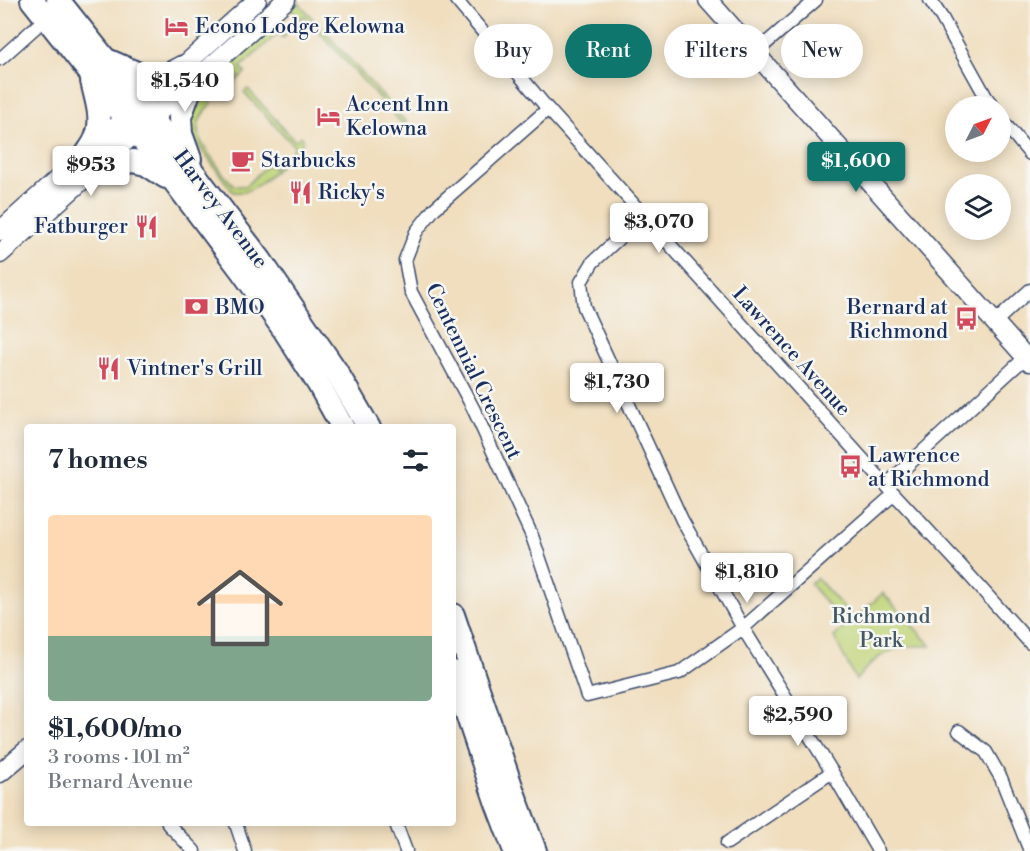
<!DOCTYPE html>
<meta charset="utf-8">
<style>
body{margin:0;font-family:"Libre Bodoni",serif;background:#f2f2f3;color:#1f2937;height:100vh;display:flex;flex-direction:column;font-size:22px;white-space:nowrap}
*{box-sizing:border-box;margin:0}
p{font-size:20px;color:#747a83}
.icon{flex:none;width:33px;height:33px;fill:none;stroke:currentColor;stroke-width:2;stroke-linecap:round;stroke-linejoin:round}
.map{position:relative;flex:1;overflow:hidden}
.details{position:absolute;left:24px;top:424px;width:432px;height:402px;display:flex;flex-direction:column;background:#fff;border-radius:6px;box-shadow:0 3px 15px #0003}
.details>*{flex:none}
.top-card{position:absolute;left:474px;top:24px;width:465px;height:54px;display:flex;gap:12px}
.needle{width:39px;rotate:48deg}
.fabs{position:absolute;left:945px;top:96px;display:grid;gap:12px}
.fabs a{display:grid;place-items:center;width:66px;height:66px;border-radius:50%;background:#fff;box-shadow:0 3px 15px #0003;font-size:30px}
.price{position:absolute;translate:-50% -51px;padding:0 14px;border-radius:6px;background:#fff;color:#222;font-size:20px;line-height:39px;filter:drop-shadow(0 2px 3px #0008)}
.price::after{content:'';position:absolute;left:50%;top:36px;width:18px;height:14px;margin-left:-9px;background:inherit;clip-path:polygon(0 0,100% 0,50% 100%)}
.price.current{background:#0f766e;color:#fff}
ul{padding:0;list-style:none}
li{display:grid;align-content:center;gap:12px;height:318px;padding:0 24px}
li span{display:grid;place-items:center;height:186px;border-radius:6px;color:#555}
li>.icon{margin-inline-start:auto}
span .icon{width:108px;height:108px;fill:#fffc;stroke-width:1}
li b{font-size:26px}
h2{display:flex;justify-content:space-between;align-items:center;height:72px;padding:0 24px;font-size:26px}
.pill{padding:0 21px;border-radius:27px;background:#fff;box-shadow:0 3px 15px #0003;font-size:21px;line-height:54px}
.pill.current{background:#0f766e;color:#fff}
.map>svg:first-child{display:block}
.green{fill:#c0d478;stroke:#6e826b;stroke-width:1.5}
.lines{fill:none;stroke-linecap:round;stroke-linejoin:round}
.street-casing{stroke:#3b496c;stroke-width:15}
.secondary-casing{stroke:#3b496c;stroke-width:21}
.highway-casing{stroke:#3b496c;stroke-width:26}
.street{stroke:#fff;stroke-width:12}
.secondary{stroke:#fff;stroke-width:18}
.highway{stroke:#fff;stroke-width:22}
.labels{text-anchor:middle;stroke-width:5;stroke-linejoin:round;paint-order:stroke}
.poi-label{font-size:21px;fill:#1b2f5e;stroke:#f6f6f2;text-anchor:start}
.street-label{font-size:21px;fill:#1b2f5e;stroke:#f6f6f2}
.park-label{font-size:21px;fill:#445864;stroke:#f6f6f2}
</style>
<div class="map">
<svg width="1030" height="851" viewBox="0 0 1030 851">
<rect width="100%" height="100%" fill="#f6f6f2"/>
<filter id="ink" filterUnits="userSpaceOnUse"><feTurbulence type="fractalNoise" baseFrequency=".0167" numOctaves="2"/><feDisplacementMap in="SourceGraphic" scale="12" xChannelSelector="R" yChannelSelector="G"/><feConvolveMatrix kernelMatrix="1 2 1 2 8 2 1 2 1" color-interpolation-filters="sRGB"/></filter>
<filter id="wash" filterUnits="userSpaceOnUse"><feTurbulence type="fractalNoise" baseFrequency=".008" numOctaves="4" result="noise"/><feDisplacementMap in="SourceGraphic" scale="24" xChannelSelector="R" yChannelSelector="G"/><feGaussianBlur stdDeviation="1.35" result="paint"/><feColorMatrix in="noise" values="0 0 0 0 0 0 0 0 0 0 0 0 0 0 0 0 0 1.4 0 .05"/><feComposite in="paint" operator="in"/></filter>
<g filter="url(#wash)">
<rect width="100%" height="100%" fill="#f0debe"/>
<g class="green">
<path d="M298,2L406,122L403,125L305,16L300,20L291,9Z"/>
<path d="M280,19L287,29V33L283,38L278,33L241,67L245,73L232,85L227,80L221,87L219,86L209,96L210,98L209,99L212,103C189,126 197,138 214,161C220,170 226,179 235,186H246L268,164L273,169L278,164L280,166C267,178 251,195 233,192L192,137L187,117L200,91L204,92L226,71L224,69Z"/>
<path d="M248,89L295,141L301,136L303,139L301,147L292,155L290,152L295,147L244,92Z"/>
<path d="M817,578L854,619L883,593L931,646C896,644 878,652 856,680L834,637L846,626L810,584Z"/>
</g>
</g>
<g filter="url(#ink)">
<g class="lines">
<defs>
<g id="street">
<path d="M456,0L548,109L886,485L961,566L1030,643"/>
<path d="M930,0L942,18L986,97L993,106"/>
<path d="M755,53L816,0"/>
<path d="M0,59L47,17"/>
<path d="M548,109L434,209L416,232L405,260L411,292L473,408L532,536L587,696L679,673L743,628L894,494"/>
<path d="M1000,118L1030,154"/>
<path d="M644,215L593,262L581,282L584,307L682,520L743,628L832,772L878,851"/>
<path d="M995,322L1030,290"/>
<path d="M886,485L1026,357"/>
<path d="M959,731L986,752L1001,778L1030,851"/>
<path d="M168,824L194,851"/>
<path d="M236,824L245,851"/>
<path d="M396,824L406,851"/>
<path d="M727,843L832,772"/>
</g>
<g id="secondary">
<path d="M708,0L1030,362"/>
<path d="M0,231L257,0"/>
<path d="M0,254L124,143L286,0"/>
<path d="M0,773L27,750"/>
</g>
<g id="highway">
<path d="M32,0L137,132L242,271L285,331L318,383L343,428"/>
<path d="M58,0L152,118L261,261L336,371L369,428"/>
<path d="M109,61L148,78L164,77L183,67"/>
<path d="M86,155C89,150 94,144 96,138C104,120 96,99 92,81"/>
<path d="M190,159L181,134L180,117L193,81"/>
<path d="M97,168L133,161L146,164L166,177"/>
<path d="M453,615L513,792L535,851"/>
<path d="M453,672L496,801L515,851"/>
</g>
</defs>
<use href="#street" class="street-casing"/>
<use href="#secondary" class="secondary-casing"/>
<use href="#highway" class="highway-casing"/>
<use href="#street" class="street"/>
<use href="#secondary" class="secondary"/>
<use href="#highway" class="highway"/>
</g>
</g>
<defs>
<symbol id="hotel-bare" viewBox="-9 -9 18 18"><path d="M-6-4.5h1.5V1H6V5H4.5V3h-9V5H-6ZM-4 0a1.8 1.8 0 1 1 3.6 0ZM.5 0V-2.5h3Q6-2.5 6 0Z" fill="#d1495b" stroke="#f6f6f2" stroke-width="2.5" paint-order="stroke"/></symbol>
<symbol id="cafe-bare" viewBox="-9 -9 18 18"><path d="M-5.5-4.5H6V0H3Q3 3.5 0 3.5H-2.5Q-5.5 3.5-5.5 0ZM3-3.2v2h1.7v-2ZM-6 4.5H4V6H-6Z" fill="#d1495b" stroke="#f6f6f2" stroke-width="2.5" paint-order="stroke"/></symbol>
<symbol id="restaurant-bare" viewBox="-9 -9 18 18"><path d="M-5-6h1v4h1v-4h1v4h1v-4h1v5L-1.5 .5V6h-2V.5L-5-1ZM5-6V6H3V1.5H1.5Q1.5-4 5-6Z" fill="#d1495b" stroke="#f6f6f2" stroke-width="2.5" paint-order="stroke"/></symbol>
<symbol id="bank-bare" viewBox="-9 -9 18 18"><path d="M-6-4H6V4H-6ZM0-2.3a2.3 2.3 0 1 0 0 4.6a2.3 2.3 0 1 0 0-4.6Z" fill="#d1495b" stroke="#f6f6f2" stroke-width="2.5" paint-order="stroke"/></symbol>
<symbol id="bus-bare" viewBox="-9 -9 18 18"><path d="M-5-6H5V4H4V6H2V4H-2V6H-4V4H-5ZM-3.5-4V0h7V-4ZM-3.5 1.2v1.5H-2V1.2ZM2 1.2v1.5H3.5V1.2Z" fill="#d1495b" stroke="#f6f6f2" stroke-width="2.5" paint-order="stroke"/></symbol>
</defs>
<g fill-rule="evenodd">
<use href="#hotel-bare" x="160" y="10" width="33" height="33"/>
<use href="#hotel-bare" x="312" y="100" width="33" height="33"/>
<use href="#cafe-bare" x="226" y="144" width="33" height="33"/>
<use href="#restaurant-bare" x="284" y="176" width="33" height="33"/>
<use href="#restaurant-bare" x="130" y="210" width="33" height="33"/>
<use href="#bank-bare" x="180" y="290" width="33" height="33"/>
<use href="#bus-bare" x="950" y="302" width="33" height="33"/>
<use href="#restaurant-bare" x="92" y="352" width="33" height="33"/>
<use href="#bus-bare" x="834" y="450" width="33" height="33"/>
</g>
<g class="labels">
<g class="poi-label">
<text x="195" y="33">Econo Lodge Kelowna</text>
<text x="346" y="111">Accent Inn<tspan x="346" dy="24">Kelowna</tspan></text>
<text x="261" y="167">Starbucks</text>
<text x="318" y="199">Ricky's</text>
<text x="128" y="233" text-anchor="end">Fatburger</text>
<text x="215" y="314">BMO</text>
<text x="948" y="314" text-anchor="end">Bernard at<tspan x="948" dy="24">Richmond</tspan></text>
<text x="127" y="375">Vintner's Grill</text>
<text x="868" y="462">Lawrence<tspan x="868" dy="24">at Richmond</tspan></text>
</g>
<g class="street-label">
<text transform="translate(221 209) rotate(53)" y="7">Harvey Avenue</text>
<text transform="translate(792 351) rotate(48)" y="7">Lawrence Avenue</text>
<text transform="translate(474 371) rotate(64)" y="7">Centennial Crescent</text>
</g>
<g class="park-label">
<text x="881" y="623">Richmond<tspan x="881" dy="24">Park</tspan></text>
</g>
</g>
</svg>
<div class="fabs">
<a><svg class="needle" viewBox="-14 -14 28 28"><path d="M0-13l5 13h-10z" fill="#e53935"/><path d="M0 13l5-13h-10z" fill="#747a83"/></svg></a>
<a><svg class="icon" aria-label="layers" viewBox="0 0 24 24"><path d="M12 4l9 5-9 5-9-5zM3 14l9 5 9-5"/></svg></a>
</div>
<b class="price" style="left:185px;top:113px">$1,540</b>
<b class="price current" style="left:856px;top:193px">$1,600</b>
<b class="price" style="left:91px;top:197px">$953</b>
<b class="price" style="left:659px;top:254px">$3,070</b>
<b class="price" style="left:617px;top:414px">$1,730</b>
<b class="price" style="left:747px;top:604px">$1,810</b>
<b class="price" style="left:798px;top:747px">$2,590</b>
<div class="top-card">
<a class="pill">Buy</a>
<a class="pill current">Rent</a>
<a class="pill">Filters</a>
<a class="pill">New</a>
</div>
<section class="details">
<h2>7 homes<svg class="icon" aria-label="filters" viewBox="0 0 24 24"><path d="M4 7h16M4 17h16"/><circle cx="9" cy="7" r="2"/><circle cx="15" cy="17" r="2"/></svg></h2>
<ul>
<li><span style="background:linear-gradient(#ffd9b3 65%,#7fa58c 0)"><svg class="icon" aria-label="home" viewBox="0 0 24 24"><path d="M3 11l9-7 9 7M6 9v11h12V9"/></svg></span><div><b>$1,600/mo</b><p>3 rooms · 101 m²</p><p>Bernard Avenue</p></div></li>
</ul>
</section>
</div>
